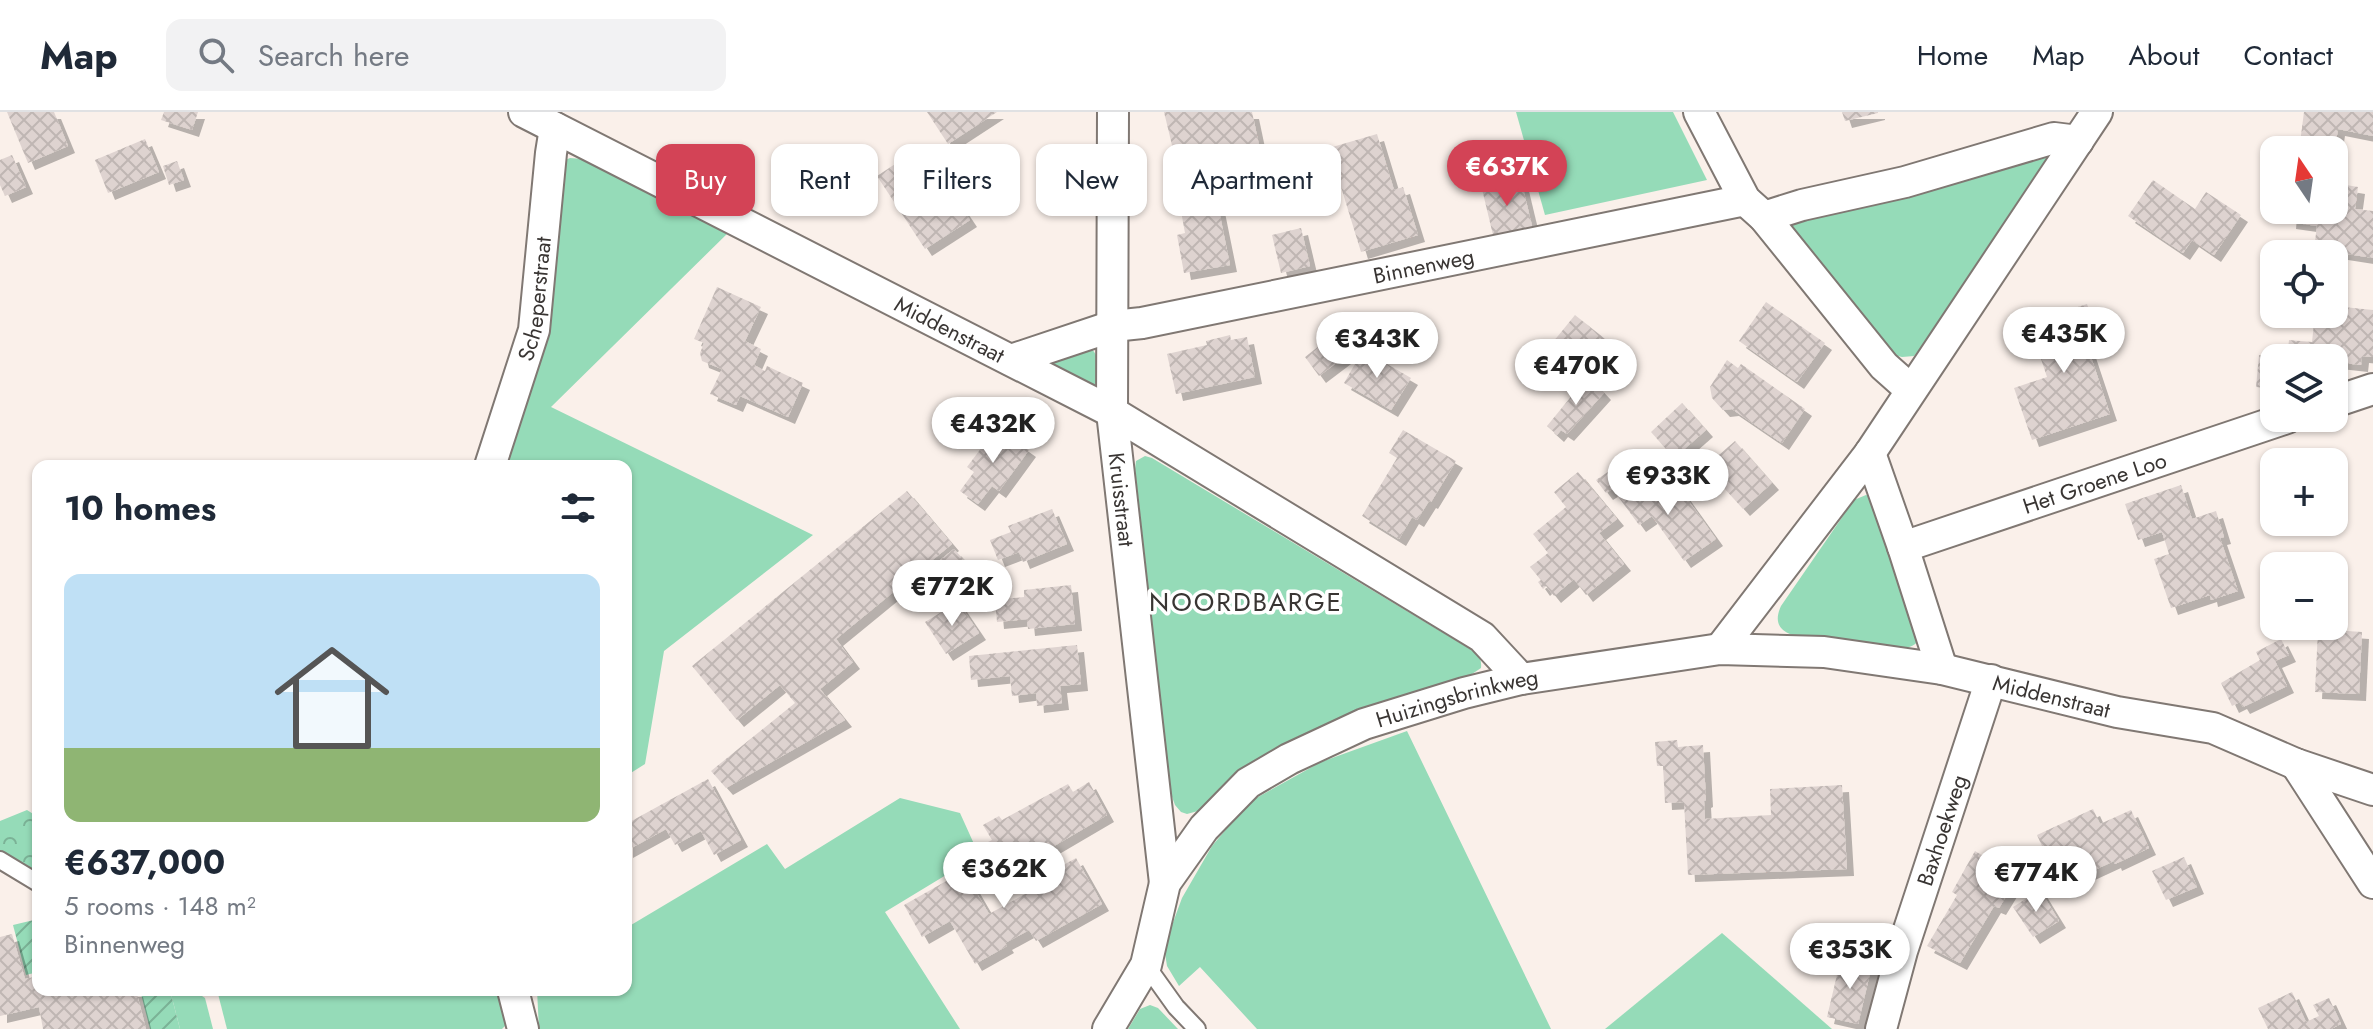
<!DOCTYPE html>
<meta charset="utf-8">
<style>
body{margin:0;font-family:Jost,sans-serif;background:#f2f2f3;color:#1f2937;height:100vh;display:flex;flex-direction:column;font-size:30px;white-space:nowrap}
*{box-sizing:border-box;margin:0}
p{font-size:26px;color:#747a83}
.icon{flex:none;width:44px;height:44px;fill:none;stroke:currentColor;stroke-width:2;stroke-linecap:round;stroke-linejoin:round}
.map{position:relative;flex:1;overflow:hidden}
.side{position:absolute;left:32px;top:348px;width:600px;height:536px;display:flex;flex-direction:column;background:#fff;border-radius:16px;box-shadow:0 2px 6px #0004}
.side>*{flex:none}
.hud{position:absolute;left:656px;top:32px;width:760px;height:72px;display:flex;gap:16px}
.needle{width:52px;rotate:347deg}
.tools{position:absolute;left:2260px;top:24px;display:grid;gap:16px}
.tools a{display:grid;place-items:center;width:88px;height:88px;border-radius:16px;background:#fff;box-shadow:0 2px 6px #0004;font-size:40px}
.price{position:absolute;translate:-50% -68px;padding:0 18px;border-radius:28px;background:#fff;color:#222;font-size:26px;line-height:52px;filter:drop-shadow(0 2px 4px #0008)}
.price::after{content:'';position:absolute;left:50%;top:48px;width:24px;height:18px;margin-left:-12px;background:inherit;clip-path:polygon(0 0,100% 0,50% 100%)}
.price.active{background:#d34356;color:#fff}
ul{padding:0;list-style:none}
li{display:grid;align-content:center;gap:16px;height:424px;padding:0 32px}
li+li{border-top:2px solid #e0e1e3}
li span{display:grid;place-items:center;height:248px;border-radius:16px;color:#555}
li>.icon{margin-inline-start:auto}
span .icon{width:144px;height:144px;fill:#fffc;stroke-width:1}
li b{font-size:34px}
h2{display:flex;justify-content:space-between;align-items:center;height:96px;padding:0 32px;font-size:34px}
.tag{padding:0 28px;border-radius:16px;background:#fff;box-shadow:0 2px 6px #0004;font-size:28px;line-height:72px}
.tag.active{background:#d34356;color:#fff}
header{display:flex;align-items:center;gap:48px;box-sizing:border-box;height:112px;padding:0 40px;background:#fff;border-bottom:2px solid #e0e1e3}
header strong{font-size:38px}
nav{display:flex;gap:44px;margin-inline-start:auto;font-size:28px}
.search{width:560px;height:72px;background:#f2f2f3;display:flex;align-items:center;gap:20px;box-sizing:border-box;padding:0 28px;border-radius:16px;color:#747a83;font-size:30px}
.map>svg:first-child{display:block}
.grass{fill:#95dbb8}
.forest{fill:url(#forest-crowns)}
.garden{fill:url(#garden-furrows)}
.building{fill:url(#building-cross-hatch);filter:url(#shadow)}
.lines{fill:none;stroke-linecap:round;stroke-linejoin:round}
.service-casing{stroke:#807873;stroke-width:20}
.minor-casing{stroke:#807873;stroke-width:34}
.service{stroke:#fff;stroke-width:16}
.minor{stroke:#fff;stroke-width:30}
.labels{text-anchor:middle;stroke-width:7;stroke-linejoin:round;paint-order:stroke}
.street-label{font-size:22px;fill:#393533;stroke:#fff}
.quarter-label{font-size:26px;letter-spacing:2px;fill:#393533;stroke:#fff}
</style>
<header>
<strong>Map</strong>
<div class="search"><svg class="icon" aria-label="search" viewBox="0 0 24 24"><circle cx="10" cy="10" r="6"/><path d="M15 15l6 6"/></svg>Search here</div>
<nav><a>Home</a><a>Map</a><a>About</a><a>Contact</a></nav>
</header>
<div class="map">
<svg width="2373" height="917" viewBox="0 0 2373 917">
<defs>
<pattern id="forest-crowns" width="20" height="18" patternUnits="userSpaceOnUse" patternTransform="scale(2)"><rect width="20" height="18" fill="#95dbb8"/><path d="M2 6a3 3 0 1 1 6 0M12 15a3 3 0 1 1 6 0" fill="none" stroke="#7bb296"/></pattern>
<pattern id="garden-furrows" width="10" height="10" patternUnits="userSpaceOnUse" patternTransform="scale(2)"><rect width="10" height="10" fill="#95dbb8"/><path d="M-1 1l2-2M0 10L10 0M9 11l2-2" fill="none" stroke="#7bb296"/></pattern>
<pattern id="building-cross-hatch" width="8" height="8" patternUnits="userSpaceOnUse" patternTransform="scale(2)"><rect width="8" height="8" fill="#ded3d0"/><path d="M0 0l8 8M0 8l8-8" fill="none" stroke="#bfb6b3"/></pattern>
<filter id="shadow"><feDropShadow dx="7" dy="7" stdDeviation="0" flood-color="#0004"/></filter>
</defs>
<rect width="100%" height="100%" fill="#faf0ea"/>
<g class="grass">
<path d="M1516,0H1673L1707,68L1545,103Z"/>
<path d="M2056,35L1929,225L1914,244L1902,245L1890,242L1789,117L1795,107Z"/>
<path d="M570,46L583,47L731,118L551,295L813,423L664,539L645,652L626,664V354H501L563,49Z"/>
<path d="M1090,235C1101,246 1107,268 1090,275L1053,255L1051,250Z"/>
<path d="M1145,344L1152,346L1470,537C1478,543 1482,545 1481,556L1472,562L1348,606L1233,666L1198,699L1187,702L1181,700L1175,693L1171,682L1135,357L1136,349Z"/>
<path d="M1866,383L1872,385L1918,529C1906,545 1870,530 1852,528C1832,525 1762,535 1781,494L1854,388Z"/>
<path d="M1407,619L1551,917H1257L1200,855L1179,874L1167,854L1164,835L1182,786L1212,734L1249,690L1321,650Z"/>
<path d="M900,686L960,701L979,743L885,800L960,917H539L537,878H626V816L767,732L785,757Z"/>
<path d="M1722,821L1832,917H1605Z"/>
<path d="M170,878H193L205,886L213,917H180Z"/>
<path d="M217,878H500L509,910L502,917H227Z"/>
<path d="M1150,893L1158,896L1178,917H1128L1140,897Z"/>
</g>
<path class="forest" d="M27,698L38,705V762L0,738V709Z"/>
<g class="garden">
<path d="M38,807V860L26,863L13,813Z"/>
<path d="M140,878H170L180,917H150Z"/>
</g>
<g class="building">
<path d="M7,0H54L68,34L28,51Z"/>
<path d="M164,0H198L192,18L161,8Z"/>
<path d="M927,0H997L948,32Z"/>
<path d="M1164,0H1252L1260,38L1177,54Z"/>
<path d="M1842,0H1878V1L1845,9Z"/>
<path d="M2304,0H2373V24L2338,17L2335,36L2300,31Z"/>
<path d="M1377,22L1394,78L1403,75L1418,123L1361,140L1329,36Z"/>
<path d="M145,27L159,60L108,81L95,48Z"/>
<path d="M921,35L970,108L925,137L877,64Z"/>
<path d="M12,43L26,75L5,84L0,73V48Z"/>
<path d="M177,49L184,68L169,73L163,54Z"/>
<path d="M1244,54L1246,64L1263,61L1267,88L1234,94L1233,86L1223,87L1222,83L1216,84L1230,153L1184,161L1177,123L1185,121L1175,66Z"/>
<path d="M1521,68L1532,114L1493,123L1482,77Z"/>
<path d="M2153,68L2195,97L2206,80L2241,103L2214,143L2192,128L2183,141L2128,104Z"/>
<path d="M2334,71L2358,75L2355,97L2373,99V146L2322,138L2315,129L2317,114L2289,110L2290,98H2334Z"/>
<path d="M1301,116L1310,154L1281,161L1272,123Z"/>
<path d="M717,175L761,195L745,229L761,237L754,253L765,259L767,254L803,271L788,305L740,284L736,293L710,282L722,257L702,249L700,241L704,231L694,227Z"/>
<path d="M1766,190L1825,231L1797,270L1739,229Z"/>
<path d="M2087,192L2101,232L2088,236L2110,302L2032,328L2014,276L2047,265L2029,211Z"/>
<path d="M2334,194L2373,198V245L2362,244L2361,253L2334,250V246H2287L2289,228L2312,230L2315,202H2334Z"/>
<path d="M1575,203L1609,230L1583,263L1549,235Z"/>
<path d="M1337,220L1352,239L1319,264L1305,245Z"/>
<path d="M1230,223L1231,228L1247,225L1255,265L1176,282L1167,242L1207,233L1206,229Z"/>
<path d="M1363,238L1411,266L1391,298L1344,271Z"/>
<path d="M2259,243L2274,245V277L2256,275Z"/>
<path d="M1727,248L1738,256L1741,252L1805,297L1782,331L1732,297L1723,298L1712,286L1710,275Z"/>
<path d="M1588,264L1604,281L1567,322L1561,318L1557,323L1547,314Z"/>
<path d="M1682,291L1706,318L1674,346L1651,320Z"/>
<path d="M997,315L1029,338L999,379L992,374L978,392L960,379L974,360L967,355Z"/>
<path d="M1403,318L1456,349L1431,390L1429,389L1417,408L1412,405L1399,427L1362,404L1397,346L1389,341Z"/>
<path d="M1735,329L1772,371L1743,397L1705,355Z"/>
<path d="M1621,351L1631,365L1606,381L1596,368Z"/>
<path d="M1578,360L1617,407L1599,421L1624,452L1586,483L1574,467L1554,484L1546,474L1543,477L1538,470L1541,468L1530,455L1548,441L1533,422L1566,395L1554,380Z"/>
<path d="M1647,362L1668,392L1683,381L1716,427L1684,449L1652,404L1639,413L1617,383Z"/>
<path d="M2181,373L2192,407L2216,399L2224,425L2220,426L2238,479L2211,488L2210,483L2171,496L2154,447L2169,442L2162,420L2138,428L2125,392Z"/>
<path d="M907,379L952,432L836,527L853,550L820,577L845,608L726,676L711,659L795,591L780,573L737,608L692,554Z"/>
<path d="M1052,397L1067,432L1023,450L1019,440L998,448L990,428L1011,420L1008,414Z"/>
<path d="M954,437L972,457L933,490L915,468Z"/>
<path d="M1071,473L1075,512L1028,517L1027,507L997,510L995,488L1024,485V478Z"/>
<path d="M958,490L979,521L946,542L925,510Z"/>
<path d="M2318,517L2362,520L2359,582L2315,580Z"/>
<path d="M2281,527L2289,543L2275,549L2287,574L2243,595L2240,590L2232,594L2221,571L2260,548L2256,540Z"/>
<path d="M1077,533L1081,572L1060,574L1062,591L1037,594L1036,581L1012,584L1010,564L971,568L969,544Z"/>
<path d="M1677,628L1678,635L1703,633L1706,688L1704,689L1705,707L1771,703L1770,677L1842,673L1847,757L1688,763L1684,690L1665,691L1663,654H1657L1655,630Z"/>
<path d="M708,667L741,728L714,743L701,719L675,733L666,717L626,739V712Z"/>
<path d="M1089,670L1107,703L1001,765L982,733L992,728L983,713L999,704L1002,708L1068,672L1073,680Z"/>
<path d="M2093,697L2100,712L2131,698L2149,736L2115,752L2114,749L2060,774L2037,723Z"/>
<path d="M1975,739L2018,765L1999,796L1994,794L1960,851L1927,834L1957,783L1952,780Z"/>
<path d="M2184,745L2197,775L2166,788L2152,759Z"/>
<path d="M1076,746L1102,792L1036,829L1029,818L1005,831L1007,834L975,852L950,809L922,825L904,793L964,759L989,802L1052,767L1049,761Z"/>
<path d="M2040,778L2059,809L2033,825L2013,795Z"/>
<path d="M12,822L25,867L38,864V878H136L146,917H43L39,895L0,904V825Z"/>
<path d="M1841,846L1872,853L1858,912L1827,905Z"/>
<path d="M2292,880L2306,910L2319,904L2313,893L2329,886L2341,912L2331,917H2268L2258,896Z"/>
</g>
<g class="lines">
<defs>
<g id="service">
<path d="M0,748L38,771"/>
<path d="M1146,853L1176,895L1197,917"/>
</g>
<g id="minor">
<path id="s1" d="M524,0L1112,300L1482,525L1521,567"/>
<path id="s2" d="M1113,0L1112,300L1165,771"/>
<path d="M1699,0L1745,88L1764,105L1884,254L1911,278"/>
<path d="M1764,105L1802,93L1905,70L2054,26L2078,29"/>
<path id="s3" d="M1011,248L1113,214L1142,211L1745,88"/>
<path d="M2334,290L2373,277"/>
<path d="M1870,341L1903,435L1942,557"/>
<path id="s4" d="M490,354L534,218L551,41L555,16"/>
<path id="s5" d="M1903,435L2287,306"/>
<path d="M1720,537L1870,341L2097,0"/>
<path d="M2296,652L2373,771"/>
<path d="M513,878L523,917"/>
<path id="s6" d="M1108,917L1146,853L1165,771L1204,716L1248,671L1289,647L1364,612L1464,581L1521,567L1720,537L1824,540L1942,557L2117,600L2213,616L2296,652L2373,678"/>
<path id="s7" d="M1881,917L1902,839L1991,568"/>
</g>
</defs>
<use href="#service" class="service-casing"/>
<use href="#minor" class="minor-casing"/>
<use href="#service" class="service"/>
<use href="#minor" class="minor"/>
</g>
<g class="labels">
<g class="street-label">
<text dy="8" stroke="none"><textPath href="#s3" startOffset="424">Binnenweg</textPath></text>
<text dy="8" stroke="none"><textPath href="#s4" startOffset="174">Scheperstraat</textPath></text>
<text dy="8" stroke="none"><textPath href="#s1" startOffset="478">Middenstraat</textPath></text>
<text dy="8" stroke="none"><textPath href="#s5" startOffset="202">Het Groene Loo</textPath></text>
<text dy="8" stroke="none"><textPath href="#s2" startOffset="388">Kruisstraat</textPath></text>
<text dy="8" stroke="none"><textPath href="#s6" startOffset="1120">Middenstraat</textPath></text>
<text dy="8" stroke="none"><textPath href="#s6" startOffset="516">Huizingsbrinkweg</textPath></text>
<text dy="8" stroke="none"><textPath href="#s7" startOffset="208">Baxhoekweg</textPath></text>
</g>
<g class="quarter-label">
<text x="1246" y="499">NOORDBARGE</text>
</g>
</g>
</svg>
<div class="tools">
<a><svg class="needle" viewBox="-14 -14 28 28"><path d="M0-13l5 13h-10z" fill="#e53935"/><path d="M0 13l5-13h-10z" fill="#747a83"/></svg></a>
<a><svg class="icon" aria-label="locate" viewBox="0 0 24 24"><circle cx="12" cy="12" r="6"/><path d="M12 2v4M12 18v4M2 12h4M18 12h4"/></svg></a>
<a><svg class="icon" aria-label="layers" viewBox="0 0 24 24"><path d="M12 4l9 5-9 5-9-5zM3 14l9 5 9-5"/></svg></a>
<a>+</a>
<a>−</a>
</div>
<b class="price active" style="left:1507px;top:96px">€637K</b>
<b class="price" style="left:2064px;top:263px">€435K</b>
<b class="price" style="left:1377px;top:268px">€343K</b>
<b class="price" style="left:1576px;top:295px">€470K</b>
<b class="price" style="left:993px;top:353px">€432K</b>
<b class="price" style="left:1668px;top:405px">€933K</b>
<b class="price" style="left:952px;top:516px">€772K</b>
<b class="price" style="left:1004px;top:798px">€362K</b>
<b class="price" style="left:2036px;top:802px">€774K</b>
<b class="price" style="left:1850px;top:879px">€353K</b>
<div class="hud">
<a class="tag active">Buy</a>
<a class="tag">Rent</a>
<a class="tag">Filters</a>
<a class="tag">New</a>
<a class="tag">Apartment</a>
</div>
<section class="side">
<h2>10 homes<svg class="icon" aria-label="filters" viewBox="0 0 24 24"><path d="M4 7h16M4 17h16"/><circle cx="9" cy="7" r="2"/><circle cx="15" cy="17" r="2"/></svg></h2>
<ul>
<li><span style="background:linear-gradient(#bfe0f5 70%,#8fb573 0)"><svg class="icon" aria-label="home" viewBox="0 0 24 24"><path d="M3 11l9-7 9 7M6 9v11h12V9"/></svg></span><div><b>€637,000</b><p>5 rooms · 148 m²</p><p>Binnenweg</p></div></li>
</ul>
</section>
</div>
